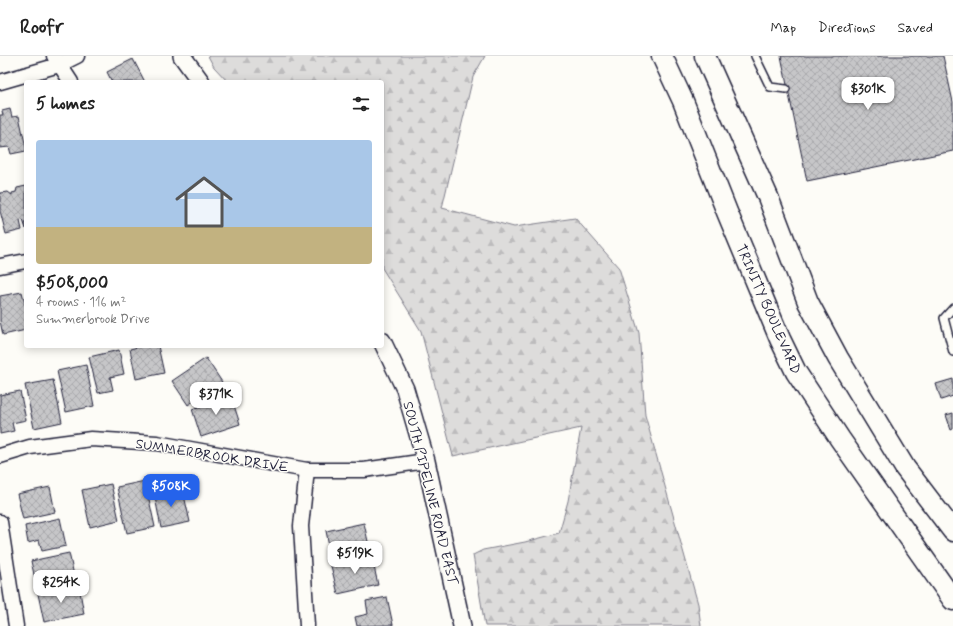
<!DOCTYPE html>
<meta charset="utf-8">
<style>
body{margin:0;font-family:Mynerve,sans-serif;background:#f2f2f2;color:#222;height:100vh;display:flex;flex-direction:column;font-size:15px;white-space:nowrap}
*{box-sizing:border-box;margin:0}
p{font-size:13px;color:#767676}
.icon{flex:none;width:22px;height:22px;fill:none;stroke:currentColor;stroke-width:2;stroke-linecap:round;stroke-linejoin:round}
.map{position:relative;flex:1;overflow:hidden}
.sheet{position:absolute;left:24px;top:24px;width:360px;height:268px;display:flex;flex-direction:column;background:#fff;border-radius:4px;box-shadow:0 2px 10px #0003}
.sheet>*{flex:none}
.price{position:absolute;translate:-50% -34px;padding:0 9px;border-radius:8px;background:#fff;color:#222;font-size:13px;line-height:26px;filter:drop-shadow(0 1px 2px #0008)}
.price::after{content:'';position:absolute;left:50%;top:24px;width:12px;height:9px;margin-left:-6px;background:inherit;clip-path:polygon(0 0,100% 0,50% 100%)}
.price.selected{background:#2563eb;color:#fff}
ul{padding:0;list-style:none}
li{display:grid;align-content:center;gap:8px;height:212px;padding:0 12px}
li span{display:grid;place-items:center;height:124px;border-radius:4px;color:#555}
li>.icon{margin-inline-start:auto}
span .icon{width:72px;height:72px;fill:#fffc;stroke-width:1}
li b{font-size:17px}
h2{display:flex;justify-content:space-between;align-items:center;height:48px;padding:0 12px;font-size:17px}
header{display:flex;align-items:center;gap:24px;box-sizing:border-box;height:56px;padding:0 20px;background:#fff;border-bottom:1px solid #e0e0e0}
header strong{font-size:19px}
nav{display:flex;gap:22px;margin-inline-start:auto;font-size:14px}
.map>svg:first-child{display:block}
.forest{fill:url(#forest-firs);stroke:#807f8b}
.building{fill:url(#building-cross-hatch);stroke:#22223b}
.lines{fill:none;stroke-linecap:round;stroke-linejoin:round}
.service-casing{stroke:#22223b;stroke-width:10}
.minor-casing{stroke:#22223b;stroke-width:17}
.tertiary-casing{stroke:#22223b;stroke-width:20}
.secondary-casing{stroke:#22223b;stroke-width:23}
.service{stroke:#fdfcf7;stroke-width:7}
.minor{stroke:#fdfcf7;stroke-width:14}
.tertiary{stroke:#fdfcf7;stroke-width:17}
.secondary{stroke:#fdfcf7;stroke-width:20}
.labels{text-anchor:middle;stroke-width:3;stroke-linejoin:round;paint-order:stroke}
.street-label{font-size:14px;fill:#22223b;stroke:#fdfcf7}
</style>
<header>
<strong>Roofr</strong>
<nav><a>Map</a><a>Directions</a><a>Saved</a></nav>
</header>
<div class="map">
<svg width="953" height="570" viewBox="0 0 953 570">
<defs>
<pattern id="forest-firs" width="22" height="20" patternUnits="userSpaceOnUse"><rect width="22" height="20" fill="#dddcdb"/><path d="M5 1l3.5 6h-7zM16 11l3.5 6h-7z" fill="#bdbcbd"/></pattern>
<pattern id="building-cross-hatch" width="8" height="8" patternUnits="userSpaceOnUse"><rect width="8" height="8" fill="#c6c6c8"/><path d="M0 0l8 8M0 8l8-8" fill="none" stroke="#aaaaad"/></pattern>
</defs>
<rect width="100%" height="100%" fill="#fdfcf7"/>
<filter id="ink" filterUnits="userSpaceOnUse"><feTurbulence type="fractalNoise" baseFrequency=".025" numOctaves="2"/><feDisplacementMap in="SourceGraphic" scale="8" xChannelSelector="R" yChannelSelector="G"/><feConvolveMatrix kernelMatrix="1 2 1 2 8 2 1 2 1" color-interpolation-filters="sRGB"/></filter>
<g filter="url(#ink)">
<path class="forest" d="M208,0H485L473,21L442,152L514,171L575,162L619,212L639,277L645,359L698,548L701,570H485L473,499L483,494L525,486L559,477L568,445L581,372L453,400L421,275L382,212V26H228L214,11Z"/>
<g class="building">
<path d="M781,0H943L953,46V95L807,125Z"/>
<path d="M133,3L145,26H112L107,16Z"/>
<path d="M10,53L12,61L19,60L26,92V95L11,98L9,91L0,92V59H3L2,55Z"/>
<path d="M26,130V173L23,164L20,165L22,174L6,178L0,155V137L8,136L12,139V137L16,136L17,132Z"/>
<path d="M22,236L26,252V274L3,279L0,265V240Z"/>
<path d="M142,290H158L164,317L136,323L130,293Z"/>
<path d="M119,294L124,318L110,321L113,334L98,337L89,301Z"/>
<path d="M206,302L222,326L188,349L172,325Z"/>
<path d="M86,309L94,350L66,356L57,315Z"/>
<path d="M953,323V340L941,344L936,328Z"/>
<path d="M53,324L62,366L34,372L25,329Z"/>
<path d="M20,335L26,364L12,367L14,375L0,378V339Z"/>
<path d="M231,340L240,368L201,381L192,353Z"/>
<path d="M953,357V373L951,374L946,359Z"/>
<path d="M145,425L155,471L127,477L117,431Z"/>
<path d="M111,428L119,464L90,471L82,434Z"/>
<path d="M50,431L55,456L23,463L17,438Z"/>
<path d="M171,432L172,437L183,435L190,466L161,472L154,436Z"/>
<path d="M60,462L66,490L42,495L39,484L28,487L25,470Z"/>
<path d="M364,467L370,495L332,504L326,475Z"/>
<path d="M69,497L75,524L37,532L31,505Z"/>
<path d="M372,501L378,529L338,538L331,510Z"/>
<path d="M79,530L84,558L44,566L38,538Z"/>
<path d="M387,541L393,569L357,570L355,561L368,558L366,545Z"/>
</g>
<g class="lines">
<defs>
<g id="service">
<path d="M755,0L770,31L786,33"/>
<path d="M953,252L944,262L953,296"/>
</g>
<g id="minor">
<path d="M54,0L71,26"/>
<path d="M0,26L59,9L77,0"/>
<path d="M0,210L26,205"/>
<path d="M0,400L30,391L91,383L157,387L307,414H364L426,405"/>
<path d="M307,414L301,470L307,570"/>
<path d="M0,466L16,570"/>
</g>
<g id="tertiary">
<path d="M182,0L201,26"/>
<path d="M382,285L405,333L426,405L462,570"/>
</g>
<g id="secondary">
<path d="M662,0L683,45L727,156L780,283L796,316L840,383L953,544"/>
<path d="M705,0L768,141L808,246L838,302L905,412L953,475"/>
</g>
</defs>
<use href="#service" class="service-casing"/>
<use href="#minor" class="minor-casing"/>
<use href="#tertiary" class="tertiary-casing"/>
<use href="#secondary" class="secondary-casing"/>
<use href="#service" class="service"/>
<use href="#minor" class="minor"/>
<use href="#tertiary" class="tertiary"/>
<use href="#secondary" class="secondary"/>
</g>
</g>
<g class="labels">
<g class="street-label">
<text transform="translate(769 253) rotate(66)" y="5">TRINITY BOULEVARD</text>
<text transform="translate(212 399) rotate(9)" y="5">SUMMERBROOK DRIVE</text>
<text transform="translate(431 437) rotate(76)" y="5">SOUTH PIPELINE ROAD EAST</text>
</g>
</g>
</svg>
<b class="price" style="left:868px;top:55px">$301K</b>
<b class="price" style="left:216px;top:360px">$371K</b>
<b class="price selected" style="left:171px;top:452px">$508K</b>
<b class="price" style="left:355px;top:519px">$519K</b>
<b class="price" style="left:61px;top:548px">$254K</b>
<section class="sheet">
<h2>5 homes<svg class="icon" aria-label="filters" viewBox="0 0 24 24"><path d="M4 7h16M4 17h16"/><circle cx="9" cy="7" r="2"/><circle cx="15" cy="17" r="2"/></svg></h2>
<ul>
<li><span style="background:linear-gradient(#a9c7e8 70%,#c2b280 0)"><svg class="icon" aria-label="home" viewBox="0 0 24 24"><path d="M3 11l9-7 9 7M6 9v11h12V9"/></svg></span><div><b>$508,000</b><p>4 rooms · 116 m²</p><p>Summerbrook Drive</p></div></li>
</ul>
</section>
</div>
